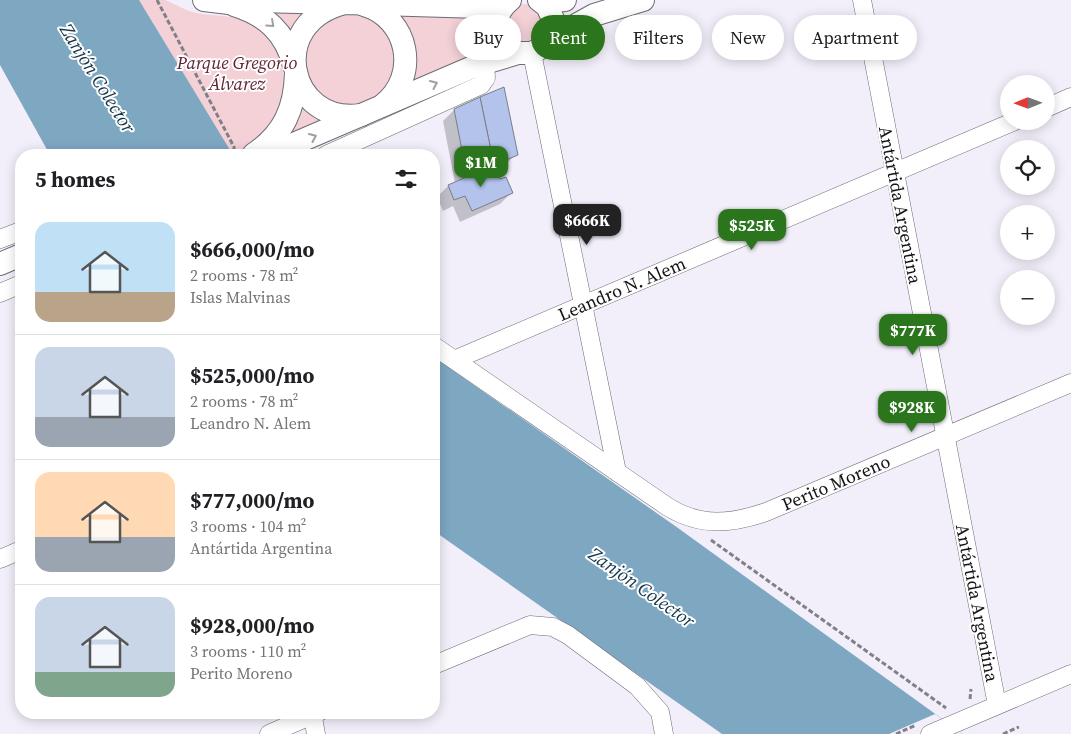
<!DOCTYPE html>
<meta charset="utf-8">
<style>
body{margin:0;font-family:"Source Serif 4",serif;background:#f2f2f2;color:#202124;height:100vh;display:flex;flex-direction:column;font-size:19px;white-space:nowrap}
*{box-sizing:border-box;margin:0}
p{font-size:16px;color:#757577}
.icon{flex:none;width:28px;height:28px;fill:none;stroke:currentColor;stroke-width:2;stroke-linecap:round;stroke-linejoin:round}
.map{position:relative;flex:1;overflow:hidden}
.drawer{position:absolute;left:15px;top:149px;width:425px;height:570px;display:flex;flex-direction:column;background:#fff;border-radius:20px;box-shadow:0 2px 12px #0003}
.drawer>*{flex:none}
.top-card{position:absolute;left:455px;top:15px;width:475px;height:45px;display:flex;gap:10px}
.needle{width:32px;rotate:269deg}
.controls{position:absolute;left:1000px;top:75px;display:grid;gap:10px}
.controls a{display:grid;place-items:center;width:55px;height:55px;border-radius:50%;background:#fff;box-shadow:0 2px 12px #0003;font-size:25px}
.price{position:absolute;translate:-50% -42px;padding:0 11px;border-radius:10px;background:#2b761c;color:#fff;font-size:16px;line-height:32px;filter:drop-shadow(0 1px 2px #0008)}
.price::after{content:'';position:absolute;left:50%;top:30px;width:15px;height:11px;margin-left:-8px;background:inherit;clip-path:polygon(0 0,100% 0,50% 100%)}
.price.current{background:#222;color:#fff}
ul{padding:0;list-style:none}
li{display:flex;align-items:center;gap:15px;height:125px;padding:0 20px}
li+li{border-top:1px solid #e0e0e0}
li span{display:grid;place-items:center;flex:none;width:140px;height:100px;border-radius:15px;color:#555}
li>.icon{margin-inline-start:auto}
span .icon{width:60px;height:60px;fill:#fffc;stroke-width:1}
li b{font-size:21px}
h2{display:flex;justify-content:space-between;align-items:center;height:60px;padding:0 20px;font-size:21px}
.tag{padding:0 18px;border-radius:22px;background:#fff;box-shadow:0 2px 12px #0003;font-size:18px;line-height:45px}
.tag.current{background:#2b761c;color:#fff}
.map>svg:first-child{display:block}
.green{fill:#f3d1d7}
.water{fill:#7ea7c2}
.pier{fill:#f2effa}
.shadow{fill:#0003}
.building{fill:#b4c3ec;stroke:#7a7e87}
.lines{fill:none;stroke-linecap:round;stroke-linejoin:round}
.minor-casing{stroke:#6e6b75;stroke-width:19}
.major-casing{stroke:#6e6b75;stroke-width:24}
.path{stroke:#828087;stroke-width:3;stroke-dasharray:5 2.5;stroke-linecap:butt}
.minor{stroke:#fff;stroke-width:18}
.major{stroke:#fff;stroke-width:22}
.oneway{stroke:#a1a0a1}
.labels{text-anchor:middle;stroke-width:4;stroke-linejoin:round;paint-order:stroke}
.park-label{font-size:18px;font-style:italic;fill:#602333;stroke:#fefefe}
.street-label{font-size:18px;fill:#131215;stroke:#fefefe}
.water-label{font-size:19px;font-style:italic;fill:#123549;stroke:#fefefe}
</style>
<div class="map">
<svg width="1071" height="734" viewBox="0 0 1071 734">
<rect width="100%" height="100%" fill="#f2effa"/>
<g class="green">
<path d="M139,0C147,0 158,0 165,0C176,4 185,11 197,13C216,17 235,14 252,24C287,45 292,89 273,121C265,136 247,148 232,155Z"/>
<path d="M525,4L532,5L542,14L543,33L528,44L509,38L504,19L518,5Z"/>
<path d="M269,10L303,12L290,31Z"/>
<path d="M354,12L381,24L397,50L394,80L373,102L344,108L312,90L302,56L318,24Z"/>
<path d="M396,14L487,16L496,48L413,82C422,56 416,33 396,14Z"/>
<path d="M302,108L319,121L290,136Z"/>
</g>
<g class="water">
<path d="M0,0H139L233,155H50L0,65Z"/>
<path d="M434,357L678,528L963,734H722L434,531Z"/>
</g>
<path class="pier" d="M935,714L963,734H889Z"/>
<path class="shadow" d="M454,110L516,154L496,174L499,181L511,193L500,204L460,222L453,206L443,211L437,197L448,186L455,183L443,121Z"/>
<g class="building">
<path d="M504,87L518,155L494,165L480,97Z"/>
<path d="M480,97L494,165L467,176L454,109Z"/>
<path d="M494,165L500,179L506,177L513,193L472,211L465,196L454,200L448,185Z"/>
</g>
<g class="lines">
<defs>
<g id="minor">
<path d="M862,0L997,705"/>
<path d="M532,53L617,472"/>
<path d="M1046,108L1071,97"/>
<path d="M326,155L481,85L486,78L485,63"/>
<path d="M0,239L21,231"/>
<path d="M0,293L21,284"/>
<path d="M434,346L668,507C701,527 731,524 766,512L1071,383"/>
<path d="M454,360L1015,121"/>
<path d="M0,559L21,550"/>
<path d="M434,665L530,625L553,627L568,635L637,686L660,712L664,734"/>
<path d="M312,712L316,734"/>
<path d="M269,734L319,712"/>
<path d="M930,734L1071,674"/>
</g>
<g id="major">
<path d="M204,0L229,3L258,1L337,3"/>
<path d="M510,0C489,17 494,43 518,53"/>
<path d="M542,2L565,0"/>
<path d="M234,5C266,15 285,32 294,65"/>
<path d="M364,5C409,18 420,76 383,105"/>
<path d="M549,40L594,15L643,0"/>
<path d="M361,115C288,126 265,22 345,3L481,7L505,4"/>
<path d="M254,154C284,134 295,108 296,73"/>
<path d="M268,155L475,66L518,53H532L544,46L552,34L553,19L547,6L539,0"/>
<path d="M0,264L21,255"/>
</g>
</defs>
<use href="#minor" class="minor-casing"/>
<use href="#major" class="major-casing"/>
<g class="path">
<path d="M157,0L234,147V151L227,155"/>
<path d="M711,540L946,708"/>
<path d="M970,699L971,689"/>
<path d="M896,734L916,725"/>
<path d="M1003,734L1019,727"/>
</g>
<use href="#minor" class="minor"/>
<use href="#major" class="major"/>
</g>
<defs><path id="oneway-chevron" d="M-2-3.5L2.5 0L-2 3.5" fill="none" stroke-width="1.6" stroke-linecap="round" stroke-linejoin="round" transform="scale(1.25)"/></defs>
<g class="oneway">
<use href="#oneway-chevron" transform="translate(271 24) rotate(42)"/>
<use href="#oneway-chevron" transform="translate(434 84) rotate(-24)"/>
<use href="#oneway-chevron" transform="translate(313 137) rotate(-24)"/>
</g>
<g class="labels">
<g class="park-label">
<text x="237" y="69">Parque Gregorio<tspan x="237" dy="21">Álvarez</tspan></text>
</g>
<g class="street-label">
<text transform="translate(900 205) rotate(79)" y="6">Antártida Argentina</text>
<text transform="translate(622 289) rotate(-23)" y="6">Leandro N. Alem</text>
<text transform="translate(836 483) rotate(-23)" y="6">Perito Moreno</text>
<text transform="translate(977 603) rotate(79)" y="6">Antártida Argentina</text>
</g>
<g class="water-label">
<text transform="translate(98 78) rotate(58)" y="7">Zanjón Colector</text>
<text transform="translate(642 587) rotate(35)" y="7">Zanjón Colector</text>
</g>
</g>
</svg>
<div class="controls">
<a><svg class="needle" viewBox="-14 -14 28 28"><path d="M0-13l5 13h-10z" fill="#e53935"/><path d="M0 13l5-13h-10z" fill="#757577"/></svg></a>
<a><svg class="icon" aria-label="locate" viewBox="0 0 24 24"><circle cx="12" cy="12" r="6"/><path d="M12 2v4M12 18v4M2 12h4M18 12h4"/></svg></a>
<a>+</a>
<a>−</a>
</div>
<b class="price" style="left:481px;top:188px">$1M</b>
<b class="price current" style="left:587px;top:246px">$666K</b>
<b class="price" style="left:752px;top:251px">$525K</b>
<b class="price" style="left:913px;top:356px">$777K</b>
<b class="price" style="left:912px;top:433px">$928K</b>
<div class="top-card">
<a class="tag">Buy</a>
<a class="tag current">Rent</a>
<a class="tag">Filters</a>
<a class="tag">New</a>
<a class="tag">Apartment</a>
</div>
<section class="drawer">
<h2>5 homes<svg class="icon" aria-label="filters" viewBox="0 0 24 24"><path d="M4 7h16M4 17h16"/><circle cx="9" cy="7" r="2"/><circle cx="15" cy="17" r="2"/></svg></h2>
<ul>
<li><span style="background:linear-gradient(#bfe0f5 70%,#b9a48a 0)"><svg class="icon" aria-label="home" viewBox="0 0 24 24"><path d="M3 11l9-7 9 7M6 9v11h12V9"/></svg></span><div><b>$666,000/mo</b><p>2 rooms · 78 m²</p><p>Islas Malvinas</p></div></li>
<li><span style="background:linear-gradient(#c9d6e8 70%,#9aa5b1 0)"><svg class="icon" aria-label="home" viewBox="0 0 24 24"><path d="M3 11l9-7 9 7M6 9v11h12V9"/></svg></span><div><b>$525,000/mo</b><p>2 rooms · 78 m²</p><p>Leandro N. Alem</p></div></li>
<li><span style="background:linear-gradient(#ffd9b3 65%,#9aa5b1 0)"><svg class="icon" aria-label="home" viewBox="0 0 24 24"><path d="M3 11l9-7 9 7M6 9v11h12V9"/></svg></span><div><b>$777,000/mo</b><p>3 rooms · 104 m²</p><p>Antártida Argentina</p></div></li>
<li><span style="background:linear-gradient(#c9d6e8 75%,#7fa58c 0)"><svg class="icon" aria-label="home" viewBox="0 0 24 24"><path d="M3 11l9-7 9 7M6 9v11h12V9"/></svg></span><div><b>$928,000/mo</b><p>3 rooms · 110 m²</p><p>Perito Moreno</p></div></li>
</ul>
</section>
</div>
